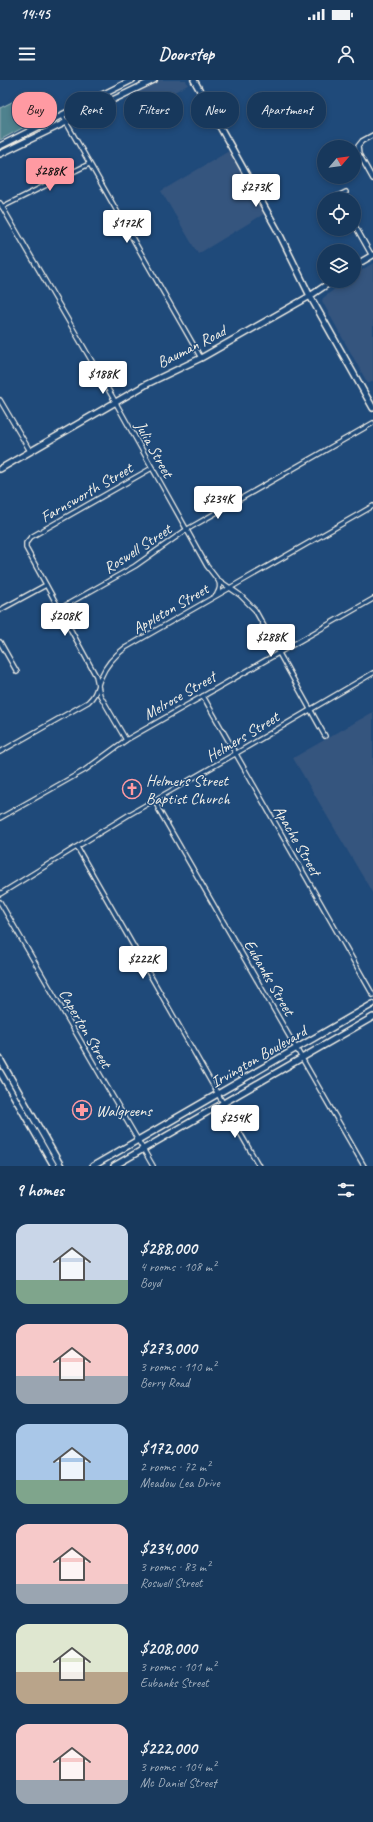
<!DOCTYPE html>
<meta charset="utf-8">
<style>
body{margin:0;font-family:Caveat,sans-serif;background:#203f62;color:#f1f3f6;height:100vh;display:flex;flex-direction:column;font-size:15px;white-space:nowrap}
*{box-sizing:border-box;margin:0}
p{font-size:13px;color:#9eacbb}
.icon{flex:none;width:22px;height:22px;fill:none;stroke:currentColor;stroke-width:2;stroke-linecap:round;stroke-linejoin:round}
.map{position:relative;height:1086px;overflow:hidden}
.panel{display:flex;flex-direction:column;background:#17385c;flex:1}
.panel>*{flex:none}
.hud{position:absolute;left:12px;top:12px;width:349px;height:36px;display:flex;gap:8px}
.needle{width:26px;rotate:61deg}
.buttons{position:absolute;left:317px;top:60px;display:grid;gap:8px}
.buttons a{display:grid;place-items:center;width:44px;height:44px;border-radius:50%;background:#17385c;box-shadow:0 2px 6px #0003,0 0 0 1px #365272;font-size:20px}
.price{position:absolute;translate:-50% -34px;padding:0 9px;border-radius:4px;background:#fff;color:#222;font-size:13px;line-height:26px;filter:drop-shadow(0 1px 2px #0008)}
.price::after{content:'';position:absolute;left:50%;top:24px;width:12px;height:9px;margin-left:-6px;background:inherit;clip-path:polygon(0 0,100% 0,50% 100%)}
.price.active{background:#ff9aa2;color:#111}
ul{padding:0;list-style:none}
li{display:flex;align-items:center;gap:12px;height:100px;padding:0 16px}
li span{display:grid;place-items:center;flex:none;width:112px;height:80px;border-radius:12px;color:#555}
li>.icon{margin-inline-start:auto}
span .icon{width:48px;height:48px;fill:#fffc;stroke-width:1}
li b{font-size:17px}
h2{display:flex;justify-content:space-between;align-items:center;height:48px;padding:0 16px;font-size:17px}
.pill{padding:0 14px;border-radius:16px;background:#17385c;box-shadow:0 2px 6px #0003,0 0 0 1px #365272;font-size:14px;line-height:36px}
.pill.active{background:#ff9aa2;color:#111}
.status{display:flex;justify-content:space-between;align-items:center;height:28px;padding:0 20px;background:#17385c;direction:ltr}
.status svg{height:11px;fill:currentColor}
header{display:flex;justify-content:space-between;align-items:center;height:52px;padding:0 16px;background:#17385c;font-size:18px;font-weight:700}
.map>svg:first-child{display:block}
.built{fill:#34547e}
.green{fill:#50828e;stroke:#a2babb}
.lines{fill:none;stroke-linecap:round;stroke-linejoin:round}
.street-casing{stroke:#f4f1e8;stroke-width:6}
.secondary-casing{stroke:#f4f1e8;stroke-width:8}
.street{stroke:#1f4a7a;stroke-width:3.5}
.secondary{stroke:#1f4a7a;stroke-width:5}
.labels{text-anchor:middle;stroke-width:3;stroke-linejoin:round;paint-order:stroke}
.street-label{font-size:16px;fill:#f4f1e8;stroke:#1f4a7a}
.poi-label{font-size:16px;fill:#f4f1e8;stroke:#1f4a7a;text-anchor:start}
</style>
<div class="status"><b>14:45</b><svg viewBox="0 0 49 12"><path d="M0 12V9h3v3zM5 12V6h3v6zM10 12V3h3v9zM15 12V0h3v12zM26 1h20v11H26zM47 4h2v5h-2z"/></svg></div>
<header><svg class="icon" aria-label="menu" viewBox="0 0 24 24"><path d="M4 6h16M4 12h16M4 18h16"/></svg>Doorstep<svg class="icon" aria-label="person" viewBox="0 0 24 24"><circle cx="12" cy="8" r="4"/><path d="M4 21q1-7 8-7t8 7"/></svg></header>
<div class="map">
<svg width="373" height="1086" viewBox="0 0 373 1086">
<rect width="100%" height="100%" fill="#1f4a7a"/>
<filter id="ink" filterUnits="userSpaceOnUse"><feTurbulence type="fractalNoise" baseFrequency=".025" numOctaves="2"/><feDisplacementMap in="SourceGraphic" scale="8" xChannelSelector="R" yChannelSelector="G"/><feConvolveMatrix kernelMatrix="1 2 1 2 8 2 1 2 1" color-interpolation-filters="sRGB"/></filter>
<g filter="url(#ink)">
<g class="built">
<path d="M160,0H186L188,5L170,14L181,33L148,46L129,15Z"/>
<path d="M229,71L264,134L198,174L161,111Z"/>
<path d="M373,183V301L368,304L322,221L323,218L345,201H354V195Z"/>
<path d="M373,632V814L293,678Z"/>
</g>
<path class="green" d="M30,13L43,37L0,60V28Z"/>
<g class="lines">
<defs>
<g id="street">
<path d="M62,35L201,278"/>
<path d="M373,55L362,61L358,66L359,74L373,99"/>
<path d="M340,119L338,116L346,112"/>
<path d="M0,123L112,316L207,486L217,499L240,515L255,530L325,656"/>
<path d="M2,127L89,84"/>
<path d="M354,144L372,176"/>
<path d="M0,320L30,371"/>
<path d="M217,514C220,509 221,505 218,500"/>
<path d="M59,529L135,486L186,450L373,343"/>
<path d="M0,530L46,505"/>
<path d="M0,562L17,592"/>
<path d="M203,616L373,915"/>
<path d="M126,660L100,615L96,596L26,468V463L31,457L152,388"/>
<path d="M0,672L88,622C97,614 96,608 101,597C106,585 114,576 125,568L373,426"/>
<path d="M155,720L159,730L364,1086"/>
<path d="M0,738L85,690L126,660L373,519"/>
<path d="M77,767L259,1086"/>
<path d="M0,814L130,734L235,674L373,593"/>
<path d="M0,822L153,1086"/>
</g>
<g id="secondary">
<path d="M194,0L279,153L310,216L373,328"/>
<path d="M0,66L132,0"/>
<path d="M0,74L154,0"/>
<path d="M354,186L373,175"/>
<path d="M0,389L147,304L201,278L252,249L310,216L332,201"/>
<path d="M0,979L61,1086"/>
<path d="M0,992L54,1086"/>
<path d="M93,1086L373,924"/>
<path d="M114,1086L373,937"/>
</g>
</defs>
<use href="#street" class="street-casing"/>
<use href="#secondary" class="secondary-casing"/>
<use href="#street" class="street"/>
<use href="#secondary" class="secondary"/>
</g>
</g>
<defs>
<symbol id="church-ring" viewBox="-11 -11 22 22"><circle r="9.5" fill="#1f4a7a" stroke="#ff9aa2" stroke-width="1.5"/><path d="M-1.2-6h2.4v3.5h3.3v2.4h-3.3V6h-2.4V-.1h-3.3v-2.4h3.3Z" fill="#ff9aa2"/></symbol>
<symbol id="pharmacy-ring" viewBox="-11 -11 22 22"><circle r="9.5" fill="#1f4a7a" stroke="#ff9aa2" stroke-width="1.5"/><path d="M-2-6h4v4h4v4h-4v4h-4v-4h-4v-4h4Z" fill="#ff9aa2"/></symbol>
</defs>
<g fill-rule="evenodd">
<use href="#church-ring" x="121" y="698" width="22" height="22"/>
<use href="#pharmacy-ring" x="71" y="1019" width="22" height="22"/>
</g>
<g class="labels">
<g class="street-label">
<text transform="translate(191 266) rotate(-27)" y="6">Bauman Road</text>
<text transform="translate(155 369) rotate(61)" y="6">Julia Street</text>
<text transform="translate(86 412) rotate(-30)" y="6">Farnsworth Street</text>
<text transform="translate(137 468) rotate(-33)" y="6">Roswell Street</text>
<text transform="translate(170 528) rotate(-30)" y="6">Appleton Street</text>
<text transform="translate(179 615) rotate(-30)" y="6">Melrose Street</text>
<text transform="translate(242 656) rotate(-31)" y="6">Helmers Street</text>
<text transform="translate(298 760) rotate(60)" y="6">Apache Street</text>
<text transform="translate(270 897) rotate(60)" y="6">Eubanks Street</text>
<text transform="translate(86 948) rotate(60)" y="6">Caperton Street</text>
<text transform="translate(258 976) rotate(-30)" y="6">Irvington Boulevard</text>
</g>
<g class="poi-label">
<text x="146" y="706">Helmers Street<tspan x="146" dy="18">Baptist Church</tspan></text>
<text x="96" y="1036">Walgreens</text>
</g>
</g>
</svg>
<div class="buttons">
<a><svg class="needle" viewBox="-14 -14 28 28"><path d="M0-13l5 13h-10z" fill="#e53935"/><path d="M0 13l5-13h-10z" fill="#9eacbb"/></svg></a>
<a><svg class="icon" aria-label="locate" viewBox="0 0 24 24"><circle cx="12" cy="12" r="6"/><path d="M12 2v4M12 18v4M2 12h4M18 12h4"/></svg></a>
<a><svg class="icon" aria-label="layers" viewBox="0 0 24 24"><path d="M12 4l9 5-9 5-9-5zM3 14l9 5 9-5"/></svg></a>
</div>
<b class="price active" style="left:50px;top:112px">$288K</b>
<b class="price" style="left:256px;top:128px">$273K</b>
<b class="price" style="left:127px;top:164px">$172K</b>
<b class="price" style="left:103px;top:315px">$188K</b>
<b class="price" style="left:218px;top:440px">$234K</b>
<b class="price" style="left:65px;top:557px">$208K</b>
<b class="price" style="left:271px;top:578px">$288K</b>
<b class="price" style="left:143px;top:900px">$222K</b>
<b class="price" style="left:235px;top:1059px">$254K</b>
<div class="hud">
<a class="pill active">Buy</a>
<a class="pill">Rent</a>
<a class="pill">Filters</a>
<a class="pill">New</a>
<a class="pill">Apartment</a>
</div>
</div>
<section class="panel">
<h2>9 homes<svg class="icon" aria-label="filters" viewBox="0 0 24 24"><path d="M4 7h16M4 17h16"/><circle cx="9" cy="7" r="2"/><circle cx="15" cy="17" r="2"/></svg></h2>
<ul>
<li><span style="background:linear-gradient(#c9d6e8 70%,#7fa58c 0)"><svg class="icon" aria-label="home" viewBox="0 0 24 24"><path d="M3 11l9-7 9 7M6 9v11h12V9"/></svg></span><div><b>$288,000</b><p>4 rooms · 108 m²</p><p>Boyd</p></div></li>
<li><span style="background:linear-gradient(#f6c9c9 65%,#9aa5b1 0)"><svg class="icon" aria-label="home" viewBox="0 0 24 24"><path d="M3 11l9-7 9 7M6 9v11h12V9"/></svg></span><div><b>$273,000</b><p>3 rooms · 110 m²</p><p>Berry Road</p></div></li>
<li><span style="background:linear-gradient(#a9c7e8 70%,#7fa58c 0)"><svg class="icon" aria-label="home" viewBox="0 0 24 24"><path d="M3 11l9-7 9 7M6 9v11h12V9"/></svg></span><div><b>$172,000</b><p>2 rooms · 72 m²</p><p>Meadow Lea Drive</p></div></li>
<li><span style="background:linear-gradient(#f6c9c9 75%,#9aa5b1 0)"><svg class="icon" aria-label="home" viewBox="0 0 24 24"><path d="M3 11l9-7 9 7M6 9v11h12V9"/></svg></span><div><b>$234,000</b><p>3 rooms · 83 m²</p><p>Roswell Street</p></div></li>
<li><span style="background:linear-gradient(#dfe7d0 60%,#b9a48a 0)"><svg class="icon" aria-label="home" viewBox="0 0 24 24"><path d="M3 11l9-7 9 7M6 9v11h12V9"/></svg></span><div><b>$208,000</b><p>3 rooms · 101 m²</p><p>Eubanks Street</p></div></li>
<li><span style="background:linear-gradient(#f6c9c9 70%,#9aa5b1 0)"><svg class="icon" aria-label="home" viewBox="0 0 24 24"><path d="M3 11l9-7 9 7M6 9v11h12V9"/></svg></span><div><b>$222,000</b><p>3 rooms · 104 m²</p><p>Mc Daniel Street</p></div></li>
</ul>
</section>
